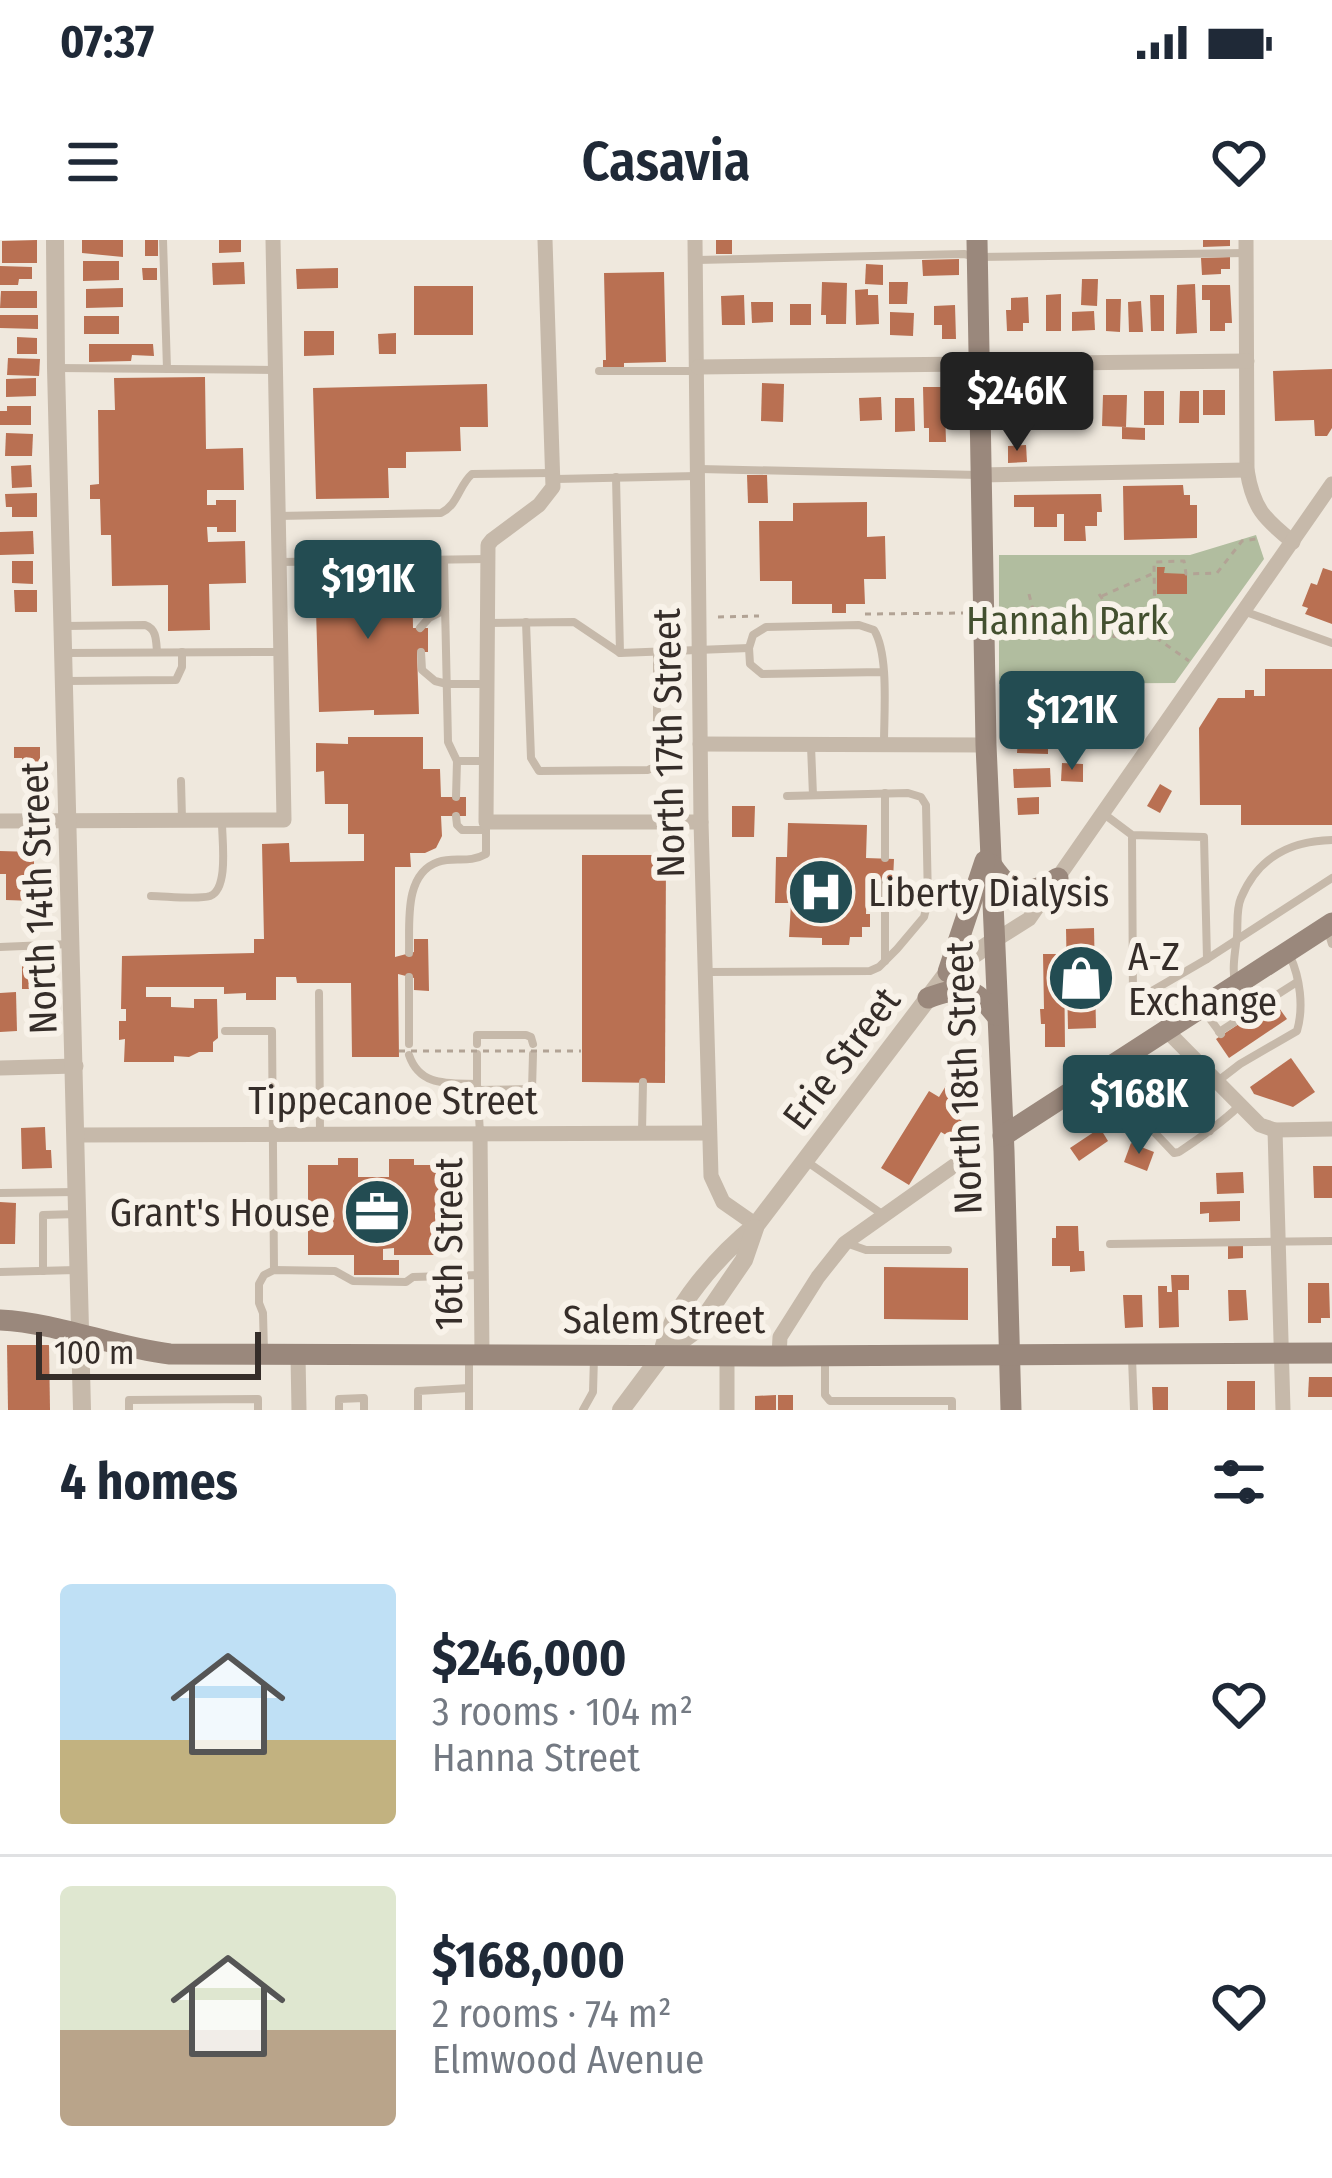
<!DOCTYPE html>
<meta charset="utf-8">
<style>
body{margin:0;font-family:"Fira Sans Condensed",sans-serif;background:#f2f2f3;color:#1f2937;height:100vh;display:flex;flex-direction:column;font-size:45px;white-space:nowrap}
*{box-sizing:border-box;margin:0}
p{font-size:39px;color:#747a83}
.icon{flex:none;width:66px;height:66px;fill:none;stroke:currentColor;stroke-width:2;stroke-linecap:round;stroke-linejoin:round}
.map{position:relative;height:1170px;overflow:hidden}
.drawer{display:flex;flex-direction:column;background:#fff;flex:1}
.drawer>*{flex:none}
.scale{position:absolute;left:36px;bottom:30px;width:225px;box-sizing:border-box;padding-left:12px;border:6px solid #352d29;border-top:0;font-size:33px;line-height:42px;white-space:nowrap;color:#352d29;-webkit-text-stroke:9px #f8f2e9;paint-order:stroke}
.price{position:absolute;translate:-50% -102px;padding:0 27px;border-radius:12px;background:#234c52;color:#fff;font-size:39px;line-height:78px;filter:drop-shadow(0 3px 6px #0008)}
.price::after{content:'';position:absolute;left:50%;top:72px;width:36px;height:27px;margin-left:-18px;background:inherit;clip-path:polygon(0 0,100% 0,50% 100%)}
.price.active{background:#222;color:#fff}
ul{padding:0;list-style:none}
li{display:flex;align-items:center;gap:36px;height:300px;padding:0 60px}
li+li{border-top:3px solid #e0e1e3}
li span{display:grid;place-items:center;flex:none;width:336px;height:240px;border-radius:12px;color:#555}
li>.icon{margin-inline-start:auto}
span .icon{width:144px;height:144px;fill:#fffc;stroke-width:1}
li b{font-size:51px}
h2{display:flex;justify-content:space-between;align-items:center;height:144px;padding:0 60px;font-size:51px}
.status{display:flex;justify-content:space-between;align-items:center;height:84px;padding:0 60px;background:#fff;direction:ltr}
.status svg{height:33px;fill:currentColor}
header{display:flex;justify-content:space-between;align-items:center;height:156px;padding:0 60px;background:#fff;font-size:54px;font-weight:600}
.map>svg:first-child{display:block}
.green{fill:#b1bd9f}
.building{fill:#b97052}
.lines{fill:none;stroke-linecap:round;stroke-linejoin:round}
.path{stroke:#b2a395;stroke-width:3;stroke-dasharray:6 6;stroke-linecap:butt}
.service{stroke:#c6b9aa;stroke-width:8}
.minor{stroke:#c6b9aa;stroke-width:15}
.tertiary{stroke:#c6b9aa;stroke-width:18}
.secondary{stroke:#9a887c;stroke-width:21}
.path-bridge{stroke:#b2a395;stroke-width:3;stroke-dasharray:6 6;stroke-linecap:butt}
.labels{text-anchor:middle;stroke-width:12;stroke-linejoin:round;paint-order:stroke}
.park-label{font-size:39px;fill:#43502f;stroke:#f8f2e9}
.street-label{font-size:39px;fill:#352d29;stroke:#f8f2e9}
.poi-label{font-size:39px;fill:#352d29;stroke:#f8f2e9;text-anchor:start}
</style>
<div class="status"><b>07:37</b><svg viewBox="0 0 49 12"><path d="M0 12V9h3v3zM5 12V6h3v6zM10 12V3h3v9zM15 12V0h3v12zM26 1h20v11H26zM47 4h2v5h-2z"/></svg></div>
<header><svg class="icon" aria-label="menu" viewBox="0 0 24 24"><path d="M4 6h16M4 12h16M4 18h16"/></svg>Casavia<svg class="icon" aria-label="heart" viewBox="0 0 24 24"><path d="M12 20l-8-8c-3-5 5-10 8-4 3-6 11-1 8 4z"/></svg></header>
<div class="map">
<svg width="1332" height="1170" viewBox="0 0 1332 1170">
<rect width="100%" height="100%" fill="#efe8dd"/>
<path class="green" d="M1256,295L1264,319L1175,443L999,444V315H1190Z"/>
<g class="building">
<path d="M37,0V23H2V1Z"/>
<path d="M82,0H123V17L82,13Z"/>
<rect x="145" y="0" width="13" height="16"/>
<path d="M219,0H241V12L219,13Z"/>
<rect x="716" y="0" width="16" height="14"/>
<path d="M1203,0H1230V6L1203,7Z"/>
<path d="M1230,17V29H1221V34L1202,35L1201,18Z"/>
<path d="M959,19V35L923,36L922,20Z"/>
<path d="M83,21H119V40L83,41Z"/>
<path d="M244,22L245,44L213,45L212,23Z"/>
<path d="M866,24L883,25V45L865,44Z"/>
<path d="M0,26L32,27V39H19L18,45H0Z"/>
<path d="M142,28H157V40H143Z"/>
<path d="M338,28V48L297,49L296,29Z"/>
<path d="M664,32L666,122L624,123V127H603V120H606L604,33Z"/>
<path d="M1082,39H1098L1097,66L1081,65Z"/>
<path d="M822,42L847,43L846,84H826V75H821Z"/>
<path d="M889,42H908L907,64H889Z"/>
<path d="M1195,44L1197,93L1176,94L1177,45Z"/>
<path d="M1202,45H1230L1232,83H1225V91H1210V60H1202Z"/>
<rect x="414" y="46" width="59" height="49"/>
<path d="M123,48V67L86,68V49Z"/>
<path d="M868,49V55H878L879,84L856,85L855,50Z"/>
<path d="M1,51H37V68H0Z"/>
<path d="M1061,54V91H1046V55Z"/>
<path d="M744,55L745,85H722L721,56Z"/>
<path d="M1150,55H1164V91H1151Z"/>
<path d="M1028,57L1029,83H1023V91H1007L1006,70H1011V58Z"/>
<path d="M1106,59H1121L1120,92L1106,91Z"/>
<path d="M1141,61L1143,92H1129L1128,62Z"/>
<path d="M751,62H773V82L752,83Z"/>
<rect x="790" y="64" width="21" height="21"/>
<path d="M955,65L956,99H942V85H934V66Z"/>
<path d="M1094,71L1095,90L1072,91V72Z"/>
<path d="M890,72L914,73L913,96L890,95Z"/>
<path d="M0,75H38V89L0,88Z"/>
<rect x="84" y="76" width="35" height="18"/>
<path d="M304,91H334V115L304,116Z"/>
<path d="M396,93V114H379L378,94Z"/>
<path d="M17,97L37,98V114H17Z"/>
<path d="M89,104H153L154,116L132,115L131,121L89,122Z"/>
<path d="M8,118L40,119L39,136L7,135Z"/>
<path d="M1332,129V188L1327,196H1315L1314,180L1275,181L1273,131Z"/>
<path d="M205,137L206,209L243,208L244,250H207V265H216V260H236V292H217V287H207L208,302L245,301L246,343L209,344L210,390L168,391V345L112,346L111,295H101L100,259H90V245L99,244L98,170H115L114,138Z"/>
<path d="M36,138V156L6,157V139Z"/>
<path d="M762,143L784,144L783,182L761,181Z"/>
<path d="M487,144L488,187H460L461,211L406,212V228H388L389,258L316,259L313,148Z"/>
<path d="M923,147H949L950,168H945L946,202H929V188H924Z"/>
<path d="M1025,149V160L1030,159V186H1008V160H1012V150Z"/>
<rect x="1203" y="150" width="22" height="25"/>
<rect x="1144" y="151" width="20" height="34"/>
<path d="M1180,151H1199V183H1179Z"/>
<path d="M1103,155H1127L1126,187L1102,186Z"/>
<path d="M881,157L882,180L860,181L859,158Z"/>
<path d="M895,158H914L915,191L895,192Z"/>
<path d="M7,166H31V185H0V171H7Z"/>
<path d="M1122,187L1145,188V200L1122,199Z"/>
<path d="M6,193L33,194L32,216H5Z"/>
<path d="M1026,205L1027,222L1008,223V206Z"/>
<path d="M31,225L32,247L12,248L11,226Z"/>
<path d="M747,235H767L768,263H748Z"/>
<path d="M1183,245L1184,255H1190V265H1197V298L1124,300L1123,246Z"/>
<path d="M37,253V277H12V267H6L5,254Z"/>
<path d="M1101,254L1102,272H1097V286H1085L1086,301H1064V274H1057V287H1034V267H1014V255Z"/>
<path d="M867,262V297L885,296L886,339H864L865,364H846V373H832V364H792V341H760L759,281H793V263Z"/>
<path d="M33,291L34,314L0,315V292Z"/>
<path d="M12,321H33V344L12,343Z"/>
<path d="M412,327L413,388H428V412H417L419,474L374,475V470L319,472L315,336L364,334V329Z"/>
<path d="M1157,327H1165L1164,333L1187,334V354H1157Z"/>
<path d="M1323,328L1332,331V384L1305,374L1308,368L1302,366L1311,343L1317,345Z"/>
<path d="M14,350H37V372H15Z"/>
<path d="M1265,429H1332V585H1241V565H1200L1199,488L1218,458H1245V450H1254V456H1265Z"/>
<path d="M348,497H423V529H440L441,557H466V576H441L442,596L436,608L425,613H410L411,627H395V717L414,712V699H428L429,751L414,750V738L398,734L399,817H352L351,743H297L296,737H276V760H246V753L224,754V747H146V757H171V767L194,768V759H217L218,798L213,802V812H199L189,817L174,816V822H124L125,799L119,800V781H126V769H121L122,716L254,713V699H264L262,604L289,603L290,622L364,621V594H348V564H325L324,531L316,532V503L348,504Z"/>
<path d="M1018,498L1048,499V514L1017,513Z"/>
<path d="M14,507H40V533H24L22,518H14Z"/>
<path d="M1062,523L1083,524V542L1061,541Z"/>
<path d="M1050,528L1051,547L1014,548L1013,529Z"/>
<path d="M1160,544L1172,551L1160,573L1147,566Z"/>
<path d="M1039,557V574L1018,575L1017,558Z"/>
<path d="M732,566H755L754,597H732Z"/>
<path d="M788,583L867,585L866,618L894,619L893,640H867L866,674H870V687H862V697H850L849,705H822V698L789,697L791,663H775L776,617H787Z"/>
<path d="M0,611L34,612V661L6,660V634H0Z"/>
<path d="M582,615H666L665,843L582,842Z"/>
<path d="M1094,688L1096,788L1068,789L1066,689Z"/>
<path d="M45,712L46,749H22V713Z"/>
<path d="M1043,714H1064L1065,807H1045V784H1041L1040,769H1044Z"/>
<path d="M16,752L17,791L0,792V753Z"/>
<path d="M1274,761L1287,779L1229,818L1216,799Z"/>
<path d="M1291,818L1315,852L1293,867L1254,854L1250,847Z"/>
<path d="M952,836L976,850L959,879L970,886L959,903L941,892L909,945L881,928L929,851L939,857Z"/>
<path d="M45,887L46,910H51L52,928L22,929L21,888Z"/>
<path d="M1100,888L1108,901L1079,921L1070,908Z"/>
<path d="M1131,903L1154,912L1147,931L1124,922Z"/>
<path d="M338,918H358V937H389V919H414V925H445V1015H394V1008L383,1009V1020H399V1035H354V1015H308V925H338Z"/>
<path d="M1313,926H1332V958H1314Z"/>
<path d="M1243,932L1244,953L1217,954L1216,933Z"/>
<path d="M1240,961V981L1209,982V973L1200,974V962Z"/>
<path d="M0,962L16,963L15,1004H0Z"/>
<path d="M1056,986H1078L1079,1011H1084L1085,1031L1070,1032V1026H1052V998H1056Z"/>
<path d="M1243,1004V1018L1228,1019V1005Z"/>
<path d="M884,1027L968,1028V1080L884,1079Z"/>
<path d="M1171,1035H1189V1050H1178L1179,1087L1159,1088L1158,1046H1167V1052H1172Z"/>
<path d="M1308,1043H1329L1330,1078H1321V1083H1308Z"/>
<path d="M1228,1050H1246L1248,1080L1229,1081Z"/>
<path d="M1123,1055H1142L1143,1087L1125,1088Z"/>
<path d="M7,1105H49L50,1170H8Z"/>
<path d="M1309,1137H1332V1157H1308Z"/>
<rect x="1227" y="1141" width="28" height="29"/>
<path d="M1152,1147H1168V1170H1153Z"/>
<path d="M776,1155V1170H755V1156Z"/>
<rect x="778" y="1155" width="15" height="15"/>
</g>
<g class="lines">
<g class="path">
<path d="M1029,354L1033,370C1051,373 1059,378 1065,396L1155,397L1154,322L1184,321L1186,334L1217,333L1242,301L1256,299"/>
<path d="M1099,354L1103,360L1189,421"/>
<path d="M1102,356L1154,333"/>
<path d="M865,374L963,373"/>
<path d="M718,377L759,376"/>
<path d="M1114,396L1123,378"/>
</g>
<g class="service">
<path d="M163,0L167,129"/>
<path d="M697,20L964,14L977,17L1246,13"/>
<path d="M58,128L275,130"/>
<path d="M599,131H694"/>
<path d="M700,229L979,235"/>
<path d="M616,237L620,413"/>
<path d="M556,239L697,236"/>
<path d="M277,276L441,273C458,265 459,245 472,234L552,233"/>
<path d="M444,320L448,502L457,521L456,557"/>
<path d="M280,322L487,319"/>
<path d="M1246,372L1332,403"/>
<path d="M526,382L531,518L539,531L648,530L654,527L657,521V413"/>
<path d="M487,383L574,382L620,413L749,408"/>
<path d="M65,386L145,385C157,389 156,401 157,412"/>
<path d="M420,388L429,378L445,370"/>
<path d="M421,412L422,430L435,441L447,444H487"/>
<path d="M66,413L279,412"/>
<path d="M882,432L762,434L750,424L749,408L753,395L766,387L859,385L874,390C889,414 884,473 884,503"/>
<path d="M67,441L176,440L182,427V412"/>
<path d="M811,506L813,555"/>
<path d="M457,521H485"/>
<path d="M181,541L182,579"/>
<path d="M1104,574L1132,595L1133,762L1207,719L1204,597L1132,595"/>
<path d="M456,576L457,585L462,590H486"/>
<path d="M885,618V553"/>
<path d="M151,656C165,656 198,660 210,656C229,649 222,600 222,583"/>
<path d="M1327,688L1332,704"/>
<path d="M0,707L70,704"/>
<path d="M409,713C410,685 403,634 438,622C455,616 468,624 486,614V584"/>
<path d="M1207,719L1332,638"/>
<path d="M885,721V641"/>
<path d="M707,732L870,731L879,727L897,709L924,677L928,661L926,565L921,557L908,553L787,556"/>
<path d="M1235,744C1232,727 1235,713 1237,696C1238,684 1236,669 1241,658C1258,617 1290,601 1332,600"/>
<path d="M319,753L320,893"/>
<path d="M1202,768L1221,794"/>
<path d="M225,791H272L274,1030"/>
<path d="M1219,792L1297,742"/>
<path d="M409,804V737"/>
<path d="M477,804V795H526L531,797L533,804"/>
<path d="M409,815C420,847 448,843 477,844L480,893"/>
<path d="M1218,841L1240,824L1297,791C1304,767 1300,738 1290,716"/>
<path d="M477,844V814"/>
<path d="M477,850L532,849L533,814"/>
<path d="M1210,891L1160,846L1135,866L1138,875L1174,913L1179,912C1200,898 1220,884 1238,867"/>
<path d="M642,892L643,842"/>
<path d="M806,921L882,974"/>
<path d="M0,953L76,952"/>
<path d="M846,1003L866,1010H948"/>
<path d="M1110,1004L1332,1001"/>
<path d="M43,1031V975L77,974"/>
<path d="M0,1032L76,1030"/>
<path d="M264,1113L263,1073L259,1063V1044L264,1035L274,1030L335,1031L353,1041L406,1042L413,1037L480,1035"/>
<path d="M825,1117V1155L830,1161H952V1170"/>
<path d="M469,1118V1170"/>
<path d="M1132,1118L1134,1170"/>
<path d="M129,1170V1160L258,1159V1170"/>
<path d="M339,1170V1159L364,1158V1170"/>
<path d="M418,1170V1151L469,1148"/>
<path d="M583,1170L593,1152L594,1117"/>
</g>
<g class="minor">
<path d="M545,0L553,247L539,265L492,300L488,305L486,582H701"/>
<path d="M695,0L701,582L711,936L723,962L756,985"/>
<path d="M1246,0L1247,230C1253,268 1264,279 1293,302"/>
<path d="M698,127L1247,121"/>
<path d="M980,235L1247,230"/>
<path d="M700,504L986,505"/>
<path d="M0,581L284,580L273,0"/>
<path d="M994,701L1029,679L1332,244"/>
<path d="M1167,791L1260,885L1275,890L1332,889"/>
<path d="M0,828L76,826"/>
<path d="M1275,890L1283,1170"/>
<path d="M480,893L482,1115"/>
<path d="M77,895L709,893"/>
<path d="M298,1115L299,1170"/>
<path d="M727,1115V1170"/>
<path d="M779,1116L780,1097L818,1037L845,1003L965,918"/>
</g>
<g class="tertiary">
<path d="M55,0L56,128L82,1170"/>
<path d="M662,1115C669,1069 720,1014 756,985L948,732L994,701"/>
<path d="M621,1170L662,1115L696,1090L744,1020L755,988"/>
</g>
<g class="secondary">
<path d="M977,0L986,505L1004,911L1011,1170"/>
<path d="M991,624C1012,656 1026,658 1058,638"/>
<path d="M948,732L985,621"/>
<path d="M928,758C964,745 972,745 996,775"/>
<path d="M1003,896L1332,683"/>
<path d="M0,1080C59,1083 112,1107 170,1114L779,1116L1332,1113"/>
</g>
<path class="path-bridge" d="M399,811H581"/>
</g>
<defs>
<symbol id="hospital-disc" viewBox="-11 -11 22 22"><circle r="9.5" fill="#234c52" stroke="#f8f2e9"/><path d="M-5-5h3v3.5h4V-5h3V5h-3V1.5h-4V5h-3Z" fill="#fff"/></symbol>
<symbol id="shop-disc" viewBox="-11 -11 22 22"><circle r="9.5" fill="#234c52" stroke="#f8f2e9"/><path d="M-5-2.5h2.3a2.7 3.5 0 0 1 5.4 0H5L5.5 6h-11ZM-1.5-2.5h3a1.5 2.3 0 0 0-3 0Z" fill="#fff"/></symbol>
<symbol id="office-disc" viewBox="-11 -11 22 22"><circle r="9.5" fill="#234c52" stroke="#f8f2e9"/><path d="M-6-3h4V-5.5h4V-3h4V5H-6ZM-1-4.5V-3h2v-1.5ZM-6 0V1H6V0Z" fill="#fff"/></symbol>
</defs>
<g fill-rule="evenodd">
<use href="#hospital-disc" x="783" y="614" width="76" height="76"/>
<use href="#shop-disc" x="1043" y="700" width="76" height="76"/>
<use href="#office-disc" x="339" y="934" width="76" height="76"/>
</g>
<g class="labels">
<g class="park-label">
<text x="1067" y="394">Hannah Park</text>
</g>
<g class="street-label">
<text transform="translate(668 503) rotate(-91)" y="14">North 17th Street</text>
<text transform="translate(38 658) rotate(-92)" y="14">North 14th Street</text>
<text transform="translate(841 818) rotate(-53)" y="14">Erie Street</text>
<text transform="translate(963 838) rotate(-92)" y="14">North 18th Street</text>
<text x="393" y="874">Tippecanoe Street</text>
<text transform="translate(448 1004) rotate(-90)" y="14">16th Street</text>
<text x="664" y="1093">Salem Street</text>
</g>
<g class="poi-label">
<text x="868" y="666">Liberty Dialysis</text>
<text x="1128" y="730">A-Z<tspan x="1128" dy="45">Exchange</tspan></text>
<text x="330" y="986" text-anchor="end">Grant's House</text>
</g>
</g>
</svg>
<div class="scale">100 m</div>
<b class="price active" style="left:1017px;top:214px">$246K</b>
<b class="price" style="left:368px;top:402px">$191K</b>
<b class="price" style="left:1072px;top:533px">$121K</b>
<b class="price" style="left:1139px;top:917px">$168K</b>
</div>
<section class="drawer">
<h2>4 homes<svg class="icon" aria-label="filters" viewBox="0 0 24 24"><path d="M4 7h16M4 17h16"/><circle cx="9" cy="7" r="2"/><circle cx="15" cy="17" r="2"/></svg></h2>
<ul>
<li><span style="background:linear-gradient(#bfe0f5 65%,#c2b280 0)"><svg class="icon" aria-label="home" viewBox="0 0 24 24"><path d="M3 11l9-7 9 7M6 9v11h12V9"/></svg></span><div><b>$246,000</b><p>3 rooms · 104 m²</p><p>Hanna Street</p></div><svg class="icon" aria-label="heart" viewBox="0 0 24 24"><path d="M12 20l-8-8c-3-5 5-10 8-4 3-6 11-1 8 4z"/></svg></li>
<li><span style="background:linear-gradient(#dfe7d0 60%,#b9a48a 0)"><svg class="icon" aria-label="home" viewBox="0 0 24 24"><path d="M3 11l9-7 9 7M6 9v11h12V9"/></svg></span><div><b>$168,000</b><p>2 rooms · 74 m²</p><p>Elmwood Avenue</p></div><svg class="icon" aria-label="heart" viewBox="0 0 24 24"><path d="M12 20l-8-8c-3-5 5-10 8-4 3-6 11-1 8 4z"/></svg></li>
</ul>
</section>
